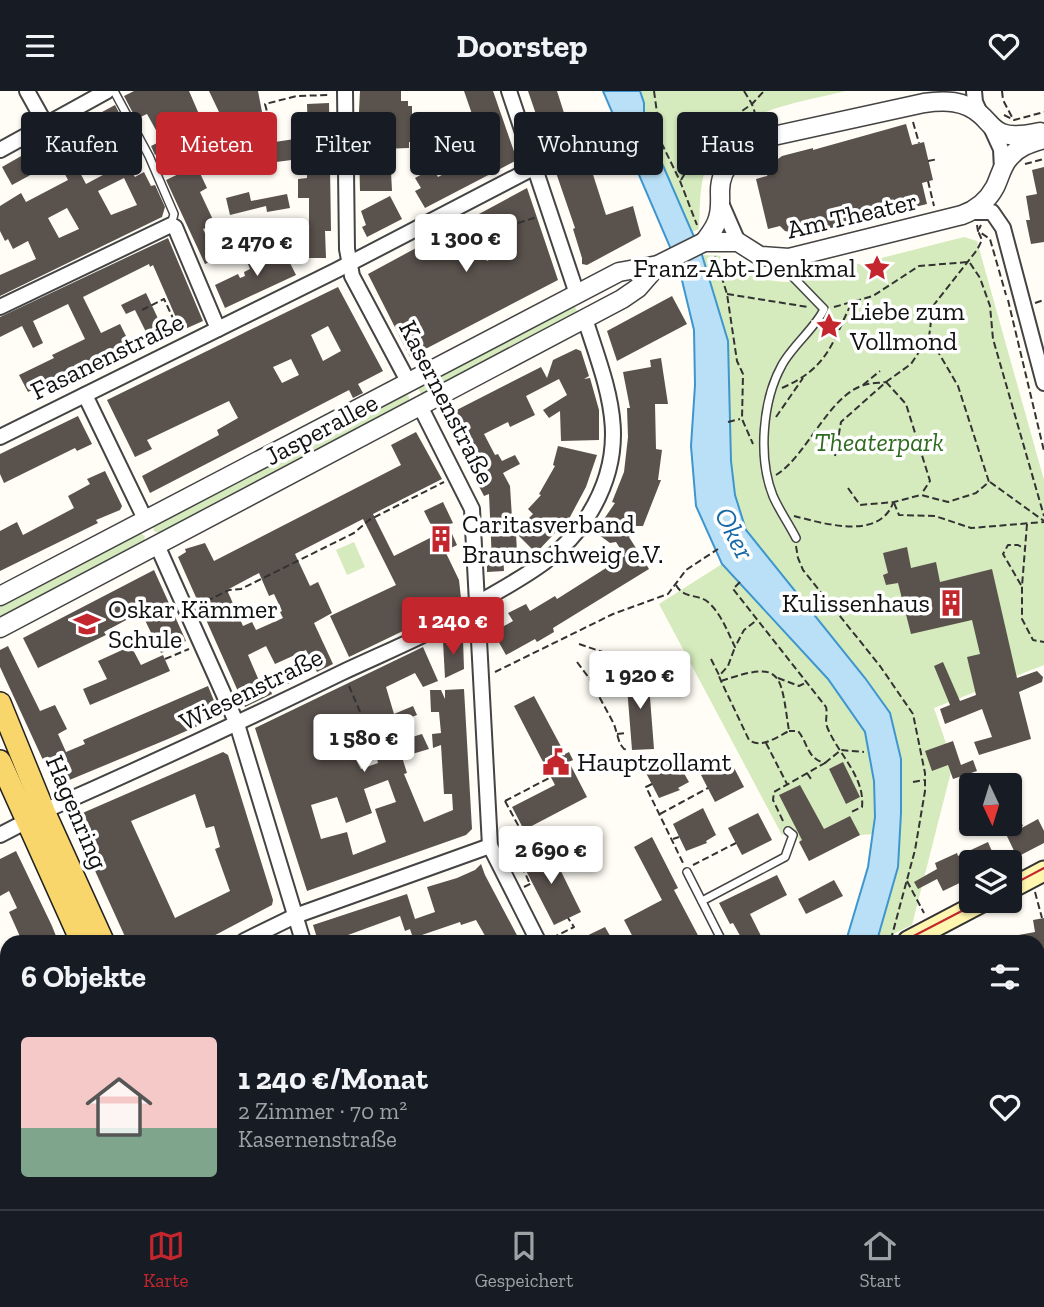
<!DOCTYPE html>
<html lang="de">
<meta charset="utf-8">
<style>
body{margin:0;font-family:"Zilla Slab",serif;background:#242831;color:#f1f3f6;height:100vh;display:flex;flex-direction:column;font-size:26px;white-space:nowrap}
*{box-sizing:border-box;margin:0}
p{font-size:23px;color:#9ea1a6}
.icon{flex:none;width:38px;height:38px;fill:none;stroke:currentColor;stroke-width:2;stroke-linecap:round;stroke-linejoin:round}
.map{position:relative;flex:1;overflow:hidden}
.panel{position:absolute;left:0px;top:844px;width:1045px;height:275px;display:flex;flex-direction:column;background:#171b24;border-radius:21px 21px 0 0;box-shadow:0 2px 5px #0004}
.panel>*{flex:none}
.hud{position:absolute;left:21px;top:21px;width:1003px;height:63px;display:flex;gap:14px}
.needle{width:46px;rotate:176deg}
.buttons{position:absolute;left:959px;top:682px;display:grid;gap:14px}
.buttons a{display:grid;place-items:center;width:63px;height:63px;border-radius:7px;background:#171b24;box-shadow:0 2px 5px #0004;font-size:35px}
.price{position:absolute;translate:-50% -60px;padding:0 16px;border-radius:7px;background:#fff;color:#222;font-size:23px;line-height:46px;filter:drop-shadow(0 2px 4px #0008)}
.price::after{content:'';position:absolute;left:50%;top:42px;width:21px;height:16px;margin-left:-10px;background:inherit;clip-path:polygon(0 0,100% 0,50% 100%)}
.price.current{background:#c4262e;color:#fff}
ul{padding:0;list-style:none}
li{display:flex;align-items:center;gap:21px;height:175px;padding:0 21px}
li+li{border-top:2px solid #363941}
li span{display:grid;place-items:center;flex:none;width:196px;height:140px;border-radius:7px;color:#555}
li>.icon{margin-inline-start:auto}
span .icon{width:84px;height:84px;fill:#fffc;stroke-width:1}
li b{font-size:30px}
h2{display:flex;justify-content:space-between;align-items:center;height:84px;padding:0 21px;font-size:30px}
.tag{padding:0 24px;border-radius:7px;background:#171b24;box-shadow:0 2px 5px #0004;font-size:24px;line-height:63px}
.tag.current{background:#c4262e;color:#fff}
header{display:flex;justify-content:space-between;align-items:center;height:91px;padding:0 21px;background:#171b24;font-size:32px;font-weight:700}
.dock{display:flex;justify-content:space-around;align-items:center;height:98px;border-top:2px solid #363941;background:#171b24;font-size:19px;color:#9ea1a6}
.dock a{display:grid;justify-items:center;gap:4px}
.dock .current{color:#c4262e}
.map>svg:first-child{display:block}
.green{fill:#d5ebbd}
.water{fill:#b9e0f7;stroke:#3f96cf;stroke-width:2}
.building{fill:#5a524d;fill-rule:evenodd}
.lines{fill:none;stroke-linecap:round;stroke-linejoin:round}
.service-casing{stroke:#444;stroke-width:10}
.minor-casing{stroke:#444;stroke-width:18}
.tertiary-casing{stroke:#444;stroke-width:21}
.secondary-casing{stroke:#333;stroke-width:23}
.primary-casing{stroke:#222;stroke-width:24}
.path{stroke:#333;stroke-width:2;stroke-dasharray:7 3.5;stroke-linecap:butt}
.service{stroke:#fff;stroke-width:7}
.minor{stroke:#fff;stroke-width:14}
.tertiary{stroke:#fff;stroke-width:18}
.secondary{stroke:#fff6b0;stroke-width:19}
.primary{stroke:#f9d66b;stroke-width:21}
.tram{stroke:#c4262e;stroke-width:2}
.labels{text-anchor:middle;stroke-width:7;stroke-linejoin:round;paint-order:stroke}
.street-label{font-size:26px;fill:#111;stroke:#fff}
.poi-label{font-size:26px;fill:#111;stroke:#fff;text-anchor:start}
.park-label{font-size:26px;font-style:italic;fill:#2f6b1f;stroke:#fff}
.water-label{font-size:28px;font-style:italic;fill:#1768a6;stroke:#fff}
</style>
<header><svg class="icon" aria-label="menu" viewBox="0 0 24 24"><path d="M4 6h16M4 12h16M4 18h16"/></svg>Doorstep<svg class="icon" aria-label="heart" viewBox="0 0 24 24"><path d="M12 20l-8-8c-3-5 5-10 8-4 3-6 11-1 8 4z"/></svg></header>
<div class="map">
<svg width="1044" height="1118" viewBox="0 0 1044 1118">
<rect width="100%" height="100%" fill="#fffdf5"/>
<g class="green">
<path d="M640,0H846C794,13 719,20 704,83C699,101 700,120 699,138L692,141L644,31V12Z"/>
<path d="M964,146L977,150L1044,389V574L934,617L953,673L912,834L879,850L878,846L898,776L901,722V668L890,622L865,587L746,439L735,404L731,370L727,249L702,164L724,165C746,185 758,189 787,191Z"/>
<path d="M574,214L578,222L422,304L417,296Z"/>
<path d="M405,302L409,306V312L161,443L154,440L153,435L156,430Z"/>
<path d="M138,441L145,445L144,452L0,529V512Z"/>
<path d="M354,451L365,476L347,484L336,459Z"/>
<path d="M722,473L828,588L865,641L874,690L875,726L873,743L860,744L809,770L794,738L782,744L659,513Z"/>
<path d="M1038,1059L1044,1060V1118H758L756,1111H1038Z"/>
</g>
<path class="water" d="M603,0H640L644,12V31L702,164L728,250L731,370L735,404L746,439L865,587L890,622L901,668V722L898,776L878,846L879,850H846L868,776L875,726L874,690L865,641L828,588L722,473L696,415L691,355L695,294L694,239L679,177Z"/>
<g class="building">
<path d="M134,0H189L221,74L198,78L207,97L200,101L215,133L203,138L217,168L205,173L166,89L185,80L174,53L155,64L151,55L161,50L157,41L147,23L136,28L124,5Z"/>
<path d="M209,0H258L268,52L308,46L307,13L329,12L331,140H325L326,167H305V150H284L279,135L309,133V107H298V88L307,87V67L276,71L277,77L266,79L262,61L230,70L219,21Z"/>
<path d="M360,0H401V10H408V15H412V24L425,23L426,50L409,51V57L380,58L381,81H391L392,100H360L359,61H357Z"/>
<path d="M464,0H493L517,69L425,117L415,100L421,97L415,87L433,77L438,86L463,73L452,52L466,44L461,27L472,23Z"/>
<path d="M528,0H557L565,25L575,22L581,39L579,40L606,124L633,115L641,145L587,174L582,173V167L573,138L575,137Z"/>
<path d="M115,14L126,35L109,44L135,86L144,81L151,95L155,94L165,116L162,126L0,205V184L36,168L28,150L13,158L8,148L5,150L0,140V115L21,102L26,111L68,89L56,66L80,53L89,69L77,76L86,93L116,77L99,49L88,55L76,35ZM124,87L137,114L111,124L98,100ZM67,117L79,138L59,147L48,127Z"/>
<path d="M906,33L912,54L924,51L933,89L922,92L927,113L803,144L785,140L780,135L768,138L756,88L767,85L774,71L782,65L813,57V59Z"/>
<path d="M37,56L47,75L12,94L2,76Z"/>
<path d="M1044,76V151L1031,153L1026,129H1030L1026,105L1037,103L1032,79Z"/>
<path d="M527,97L558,189L410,266L368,183ZM502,137L509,158L487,170L477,150Z"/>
<path d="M249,101L251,110L287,103L290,117L267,121L266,115L230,124L226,107Z"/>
<path d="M390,105L402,128L367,146L362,136L366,134L361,120Z"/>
<path d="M168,147L203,230L185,238L180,227L177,229L153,174L150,176L149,173L83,206L101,242L120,233L129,251L95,268L100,278L67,294L62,284L28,301L19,284L54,267L52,264L85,248L68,213L33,230L43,252L33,257L22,235L0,246V226Z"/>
<path d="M282,156L296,184L225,217L215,194L238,183L240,187L245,185L244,181L250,178L248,173Z"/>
<path d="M338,196L383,280L358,293L363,302L353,307L349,299L150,402L142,385L219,344L217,339L238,327L229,310L147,349L152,358L135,366L107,309ZM328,235L341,260L323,270L311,244ZM291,268L299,284L282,292L273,276Z"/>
<path d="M146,202L162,236L147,243L135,219L126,223L121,214Z"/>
<path d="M672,205L687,233L617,270L607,240Z"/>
<path d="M576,258L581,260L589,285L584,288L590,287L599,319V349L561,350L560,320L549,327L543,319L567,304L559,288L526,305L535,324L510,336L508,331L484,343L495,364L498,363L502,370L515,364L520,373L503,382L510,395L513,443L533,423L528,418L541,404L539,403L555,375L553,374L558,355L597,364L586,396L570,426L536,462L516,442L517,462L503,463L504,480L487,481V471H492L489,403L484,405L443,326L541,276L547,287L553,269Z"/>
<path d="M661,267L668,313H655L656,358L662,359L658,389H661L643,435H636L629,446L649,478L553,537L554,541L537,551L535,548L506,564L493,541L513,530L508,522L526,513L530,520L555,505L557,508L625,465L616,451L610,452L595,441L615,412L612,411L624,381L628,346L627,317H630L623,281L651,276L650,269Z"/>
<path d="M78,325L92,353L77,360L75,357L4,392L0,383V363Z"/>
<path d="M416,341L442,388L373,423L394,465L436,444L424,420L443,411L453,432L448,434L457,454L445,460L459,489L461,507L429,520L432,526L349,566L330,525L396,494L363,428L295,463L310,495L318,491L332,522L314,532L333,573L317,581L306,559L275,573L266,555L248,564L260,592L286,582L290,592L271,600L272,603L245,616L178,466L186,461L185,458L205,452L214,470L401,374L391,354ZM259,482L269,505L274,503L282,520L280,521L283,527L256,539L252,531L243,535L227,499Z"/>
<path d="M105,380L122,415L120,419L96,429L98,432L0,480V440L17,431L23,444L74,417L68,405L90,393L87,388Z"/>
<path d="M907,456L911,477L936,471L940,491L992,478L1017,587L1037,580L1043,586L1042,591L1019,601L1031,648L979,664L974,651L992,646L982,618L945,633L940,618L950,614L934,575L943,571L960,610L976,604L967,566L980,563L972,529L911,543L898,492L886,494L883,484L888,482L883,462Z"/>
<path d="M154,479L186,550L161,562L141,521L104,541L106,544L38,577L23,547Z"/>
<path d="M463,549L464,578L445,587L443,550Z"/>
<path d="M8,555L40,620L55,614L67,638L58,643L66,661L85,653L83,649L208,595L219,622L218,626L168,648L55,695L0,576V559Z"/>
<path d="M131,555L141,574L163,564L170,580L90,614L83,598L107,588L98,570Z"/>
<path d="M423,556L438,590L423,596L415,582L386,596L394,623L413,615L417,624L397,632L402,649L422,643L429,658L402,666L407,682L404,683L424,731L453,719L452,703H444L441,654L433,657L432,643L441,642L439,621H431L430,599H441L445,608V599L464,598L472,738L466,744L307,800L255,637ZM370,637L378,672L361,678L345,649ZM388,689L396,711L375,718L386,751L353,764L347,741L321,748L311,714L337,706L346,732L372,722L364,698Z"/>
<path d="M648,581L654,658L632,659L626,583Z"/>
<path d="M534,605L565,663L569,661L573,669L569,671L587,706L524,739L512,716L555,694L514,615Z"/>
<path d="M953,650L961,674L973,669L977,680L953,688L948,674L932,680L925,660Z"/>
<path d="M223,661L228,664L273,809L272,814L204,850H127L71,727ZM195,703L206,737L214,735L220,756L215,758L230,800L175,827L131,730Z"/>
<path d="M674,665L689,691L678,697L680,699L659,707L645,680Z"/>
<path d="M730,669L744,696L715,711L701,684Z"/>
<path d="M843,671L860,706L846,713L829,678Z"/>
<path d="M800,694L824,738L850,725L860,744L809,770L799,751L802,749L779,704Z"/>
<path d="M703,717L716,744L706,750L707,752L686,760L673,733Z"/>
<path d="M758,722L772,749L742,764L728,737Z"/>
<path d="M1038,728L1044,740V752L1017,766L1005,741L993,745L989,733H1022L1023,735L1015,738L1016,740Z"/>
<path d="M652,746L678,797L674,799L701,850H635L624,829L662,809L634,756Z"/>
<path d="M988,751L997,772H961L968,788L943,800L937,788L918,798L914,791L937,778L935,772L957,762L958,765Z"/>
<path d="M549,756L581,821L554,834L521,770Z"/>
<path d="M16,760L52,835L58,850H22L9,821L17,817L9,800L0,805V768Z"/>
<path d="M481,773L485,784L520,850H488L476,829L461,834L460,831L413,847L410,838L405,840L400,825L348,844L350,850H318L313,834L407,803L415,828L435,821L427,796L457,787L475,779Z"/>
<path d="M777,784L787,804L750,823L761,845L751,850H743L733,832L730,833L719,812Z"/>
<path d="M834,789L843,805L806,823L798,808Z"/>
<path d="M1044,827V862H1039L1038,850H1008V846L1035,841L1033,829Z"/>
<path d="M605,836L613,850H576Z"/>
</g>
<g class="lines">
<defs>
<g id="service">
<path d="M114,0L149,65L174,123L171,134"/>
<path d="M789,168L793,186L824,218C817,235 792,255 782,274C762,310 758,367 773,405C779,419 789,433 796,447"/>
<path d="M687,781L722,850"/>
<path d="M702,810L785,766L793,744L788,740"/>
<path d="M0,995L7,1006"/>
</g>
<g id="minor">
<path d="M27,0L46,34"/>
<path d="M345,0L347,158L352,185L409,292"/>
<path d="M509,0L577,203"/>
<path d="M974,0L975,11L980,22"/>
<path d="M990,34L1001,58L1002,78"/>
<path d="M0,59L107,0"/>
<path d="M721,112L738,151"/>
<path d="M972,121H992L1003,137L1044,292"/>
<path d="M0,216L171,134L175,136L218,238"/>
<path d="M85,304L146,430"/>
<path d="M420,315L472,418L490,755L538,850"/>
<path d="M0,346L337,179L535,76"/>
<path d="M157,454L237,633L303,850"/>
<path d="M44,720C144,676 243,630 341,582C379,564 419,548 456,527C463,522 470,517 478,512C519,488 562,467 588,425C633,354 608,299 585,228"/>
<path d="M0,744L27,730"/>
<path d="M244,850L295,825L490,755"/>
<path d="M0,991L7,987"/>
<path d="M48,1118L58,1111"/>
</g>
<g id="tertiary">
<path d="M704,151C710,143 716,136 718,127C721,118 720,109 720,100C720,73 742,58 764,47L924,12C944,9 965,9 981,24C988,30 993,39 1002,42C1013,47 1029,43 1040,41"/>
<path d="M0,505L619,181L658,174L704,151H738L760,165L789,167L962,124C976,119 988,109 995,96C1000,86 1002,74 1010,66C1019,55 1031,52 1044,48"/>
<path d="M0,537L622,208L638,197L658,174"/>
<path d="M634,1118V1111"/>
</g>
<g id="secondary">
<path d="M1010,798L1044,780"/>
<path d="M908,850L984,810"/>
<path d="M389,1118L402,1111"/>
</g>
<g id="primary">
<path d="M0,612L44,720L103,850"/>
<path d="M0,670L81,850"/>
<path d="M201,1111L204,1118"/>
<path d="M222,1111L226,1118"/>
</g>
</defs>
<use href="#service" class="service-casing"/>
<use href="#minor" class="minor-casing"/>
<use href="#tertiary" class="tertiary-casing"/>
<use href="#secondary" class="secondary-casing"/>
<use href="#primary" class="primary-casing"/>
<g class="path">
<path d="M654,0L661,51L680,90L697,134"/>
<path d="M744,0L752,13L759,34"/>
<path d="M1002,0L1003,9L1013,28"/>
<path d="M1004,24L1014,29L1044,21"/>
<path d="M913,31L919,52"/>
<path d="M267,46L273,44L265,13L297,5L330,4"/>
<path d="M928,70L938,68"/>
<path d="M1025,73L1044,68"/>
<path d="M681,89L708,44L752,13L764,0"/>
<path d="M928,90L934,115"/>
<path d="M518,132L537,126"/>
<path d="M977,134L978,140L990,148L1006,204"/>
<path d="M715,165L727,203L737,270L743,283L742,328L753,353"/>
<path d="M970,172L980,187L990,215L993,248L1044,425"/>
<path d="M727,203L808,216"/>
<path d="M1008,209L1044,360"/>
<path d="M1035,212L1044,209"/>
<path d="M834,216L873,205L919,175L968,171"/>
<path d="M142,219L164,208L180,242"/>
<path d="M886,291L906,313L930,390L922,402"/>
<path d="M863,294L880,280"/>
<path d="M782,297C827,277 831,255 851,213"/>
<path d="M776,326L803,287"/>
<path d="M728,331L740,328"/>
<path d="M896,364L919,357"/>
<path d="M835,365L841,331L886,291L911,273L929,246L933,215L977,159L982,149L978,140L981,134"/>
<path d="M776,384C807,365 828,305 864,294C871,292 879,292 886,291"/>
<path d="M990,391L1044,430"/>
<path d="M848,397L860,414L894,411L921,404L948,411L976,402L989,391L958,295L930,247"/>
<path d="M894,412L899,424L935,425L971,437L1044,431"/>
<path d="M794,425C822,432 879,450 893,412"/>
<path d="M1027,433L1022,495V528L1033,549L1044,551"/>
<path d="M796,455L798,467L803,479L880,575L913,623L925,682V700L915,759L891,848"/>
<path d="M740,491L733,498L826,616C828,624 824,630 828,638C839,664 865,686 862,716L849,722"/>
<path d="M676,494C684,509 699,502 709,512C722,524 728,542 735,556L744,539L757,529"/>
<path d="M1021,494L1003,463L1008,454H1018L1025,458"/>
<path d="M197,515L229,499L241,498L354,442L369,429L444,391"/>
<path d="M579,553L617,566"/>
<path d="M165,568L189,558"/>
<path d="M711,568L719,584"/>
<path d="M577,571L589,587L614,633L620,653L624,658L629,659"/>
<path d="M495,581L613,523L668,503L686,479L718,458"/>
<path d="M589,587L596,583L621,582"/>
<path d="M778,587L799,595L805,592"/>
<path d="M721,590C783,569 780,581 789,640C777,646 761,658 749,649L721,590L719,585L728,575L735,556"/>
<path d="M349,595L370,644L371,666"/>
<path d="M617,643L626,642"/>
<path d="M766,652L787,693"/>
<path d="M825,672L841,659L864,661"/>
<path d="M807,682L811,688"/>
<path d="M913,691L924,689"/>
<path d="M652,693L646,696L684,774"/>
<path d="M505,710L525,747L507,756"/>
<path d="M505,710L553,685"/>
<path d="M660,723L708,697"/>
<path d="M783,730L773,709L774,701L825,672C807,668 808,652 798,640H789"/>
<path d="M673,748L679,746"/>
<path d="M527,753L532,762L519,769L530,793"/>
<path d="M693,774L736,752"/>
<path d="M907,790L924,822"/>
<path d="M524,796L532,792"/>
<path d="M1035,801L1042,827"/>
<path d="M996,819L1007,814"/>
<path d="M552,847L574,836L568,827"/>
<path d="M1038,1066L1044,1068"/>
<path d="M1038,1091L1041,1088"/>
<path d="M732,1111L733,1115"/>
<path d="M769,1111L774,1118"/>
<path d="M792,1111L795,1114"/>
<path d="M1033,1111L1040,1118"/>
<path d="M352,1118L365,1111"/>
<path d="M438,1118L452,1111"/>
<path d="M448,1118L462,1111"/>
<path d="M778,1118L779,1111"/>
<path d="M833,1118L840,1111"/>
<path d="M895,1118L899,1111"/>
<path d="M1022,1118L1024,1111"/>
</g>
<use href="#service" class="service"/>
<use href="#minor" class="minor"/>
<use href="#tertiary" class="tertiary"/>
<use href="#secondary" class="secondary"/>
<use href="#primary" class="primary"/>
<g class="tram">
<path d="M1010,795L1044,777"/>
<path d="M904,850L981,810"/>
<path d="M631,1118V1111"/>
</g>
</g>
<defs>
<symbol id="sight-bare" viewBox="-9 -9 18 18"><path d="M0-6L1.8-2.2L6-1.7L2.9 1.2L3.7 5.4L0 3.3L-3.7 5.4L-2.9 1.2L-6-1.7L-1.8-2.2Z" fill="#c4262e" stroke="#fff" stroke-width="2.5" paint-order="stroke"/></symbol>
<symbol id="building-bare" viewBox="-9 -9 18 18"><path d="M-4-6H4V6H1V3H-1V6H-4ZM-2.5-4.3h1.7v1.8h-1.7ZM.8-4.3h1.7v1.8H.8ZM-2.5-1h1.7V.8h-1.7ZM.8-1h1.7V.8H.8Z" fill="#c4262e" stroke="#fff" stroke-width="2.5" paint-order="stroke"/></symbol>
<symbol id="school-bare" viewBox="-9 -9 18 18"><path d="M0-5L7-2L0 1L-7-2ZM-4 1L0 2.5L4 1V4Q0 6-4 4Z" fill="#c4262e" stroke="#fff" stroke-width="2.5" paint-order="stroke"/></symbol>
<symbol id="civic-bare" viewBox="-9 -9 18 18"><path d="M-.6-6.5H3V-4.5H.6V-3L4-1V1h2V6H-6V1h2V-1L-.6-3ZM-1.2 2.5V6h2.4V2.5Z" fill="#c4262e" stroke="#fff" stroke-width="2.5" paint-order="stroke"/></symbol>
</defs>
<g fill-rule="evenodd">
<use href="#sight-bare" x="858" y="158" width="38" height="38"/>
<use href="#sight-bare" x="810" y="216" width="38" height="38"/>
<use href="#building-bare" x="422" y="429" width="38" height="38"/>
<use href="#building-bare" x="932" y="493" width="38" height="38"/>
<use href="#school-bare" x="68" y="514" width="38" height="38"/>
<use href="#civic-bare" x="537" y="652" width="38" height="38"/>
</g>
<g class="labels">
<g class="street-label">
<text transform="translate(852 124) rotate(-13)" y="9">Am Theater</text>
<text transform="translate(107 265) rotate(-26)" y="9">Fasanenstraße</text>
<text transform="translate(447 311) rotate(63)" y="9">Kasernenstraße</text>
<text transform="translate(321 338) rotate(-28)" y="9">Jasperallee</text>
<text transform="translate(251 598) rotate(-26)" y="9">Wiesenstraße</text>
<text transform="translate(77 721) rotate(67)" y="9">Hagenring</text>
</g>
<g class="poi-label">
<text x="856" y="186" text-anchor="end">Franz-Abt-Denkmal</text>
<text x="850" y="229">Liebe zum<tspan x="850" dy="30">Vollmond</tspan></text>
<text x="462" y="442">Caritasverband<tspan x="462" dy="30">Braunschweig e.V.</tspan></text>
<text x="930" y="521" text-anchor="end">Kulissenhaus</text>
<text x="108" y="527">Oskar Kämmer<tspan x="108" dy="30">Schule</tspan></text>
<text x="577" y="680">Hauptzollamt</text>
</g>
<g class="park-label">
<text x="879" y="360">Theaterpark</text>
</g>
<g class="water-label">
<text transform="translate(735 442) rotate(63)" y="10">Oker</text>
</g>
</g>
</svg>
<div class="buttons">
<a><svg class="needle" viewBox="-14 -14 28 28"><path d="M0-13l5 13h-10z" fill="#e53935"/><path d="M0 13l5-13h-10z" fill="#9ea1a6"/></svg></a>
<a><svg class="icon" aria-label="layers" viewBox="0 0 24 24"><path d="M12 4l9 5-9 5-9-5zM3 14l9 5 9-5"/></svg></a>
</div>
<b class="price" style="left:466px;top:183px">1 300 €</b>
<b class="price" style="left:257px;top:187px">2 470 €</b>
<b class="price current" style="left:453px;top:566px">1 240 €</b>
<b class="price" style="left:640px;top:620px">1 920 €</b>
<b class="price" style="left:364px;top:683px">1 580 €</b>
<b class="price" style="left:551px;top:795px">2 690 €</b>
<div class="hud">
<a class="tag">Kaufen</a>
<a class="tag current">Mieten</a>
<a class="tag">Filter</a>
<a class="tag">Neu</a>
<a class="tag">Wohnung</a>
<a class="tag">Haus</a>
</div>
<section class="panel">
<h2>6 Objekte<svg class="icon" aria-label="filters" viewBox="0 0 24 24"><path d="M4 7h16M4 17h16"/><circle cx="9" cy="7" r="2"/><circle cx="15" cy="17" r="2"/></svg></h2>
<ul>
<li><span style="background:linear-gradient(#f6c9c9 65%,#7fa58c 0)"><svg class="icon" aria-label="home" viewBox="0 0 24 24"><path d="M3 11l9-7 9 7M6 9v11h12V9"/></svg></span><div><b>1 240 €/Monat</b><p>2 Zimmer · 70 m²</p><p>Kasernenstraße</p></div><svg class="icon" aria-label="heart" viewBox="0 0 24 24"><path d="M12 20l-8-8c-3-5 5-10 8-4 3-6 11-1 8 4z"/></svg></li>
</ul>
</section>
</div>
<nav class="dock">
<a class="current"><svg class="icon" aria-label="map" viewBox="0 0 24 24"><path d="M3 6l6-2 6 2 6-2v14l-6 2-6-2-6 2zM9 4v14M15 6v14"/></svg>Karte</a>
<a><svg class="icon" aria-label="saved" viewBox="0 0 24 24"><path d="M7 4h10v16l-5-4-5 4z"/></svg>Gespeichert</a>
<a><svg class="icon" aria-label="home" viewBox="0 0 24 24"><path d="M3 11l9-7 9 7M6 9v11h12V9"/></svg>Start</a>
</nav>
